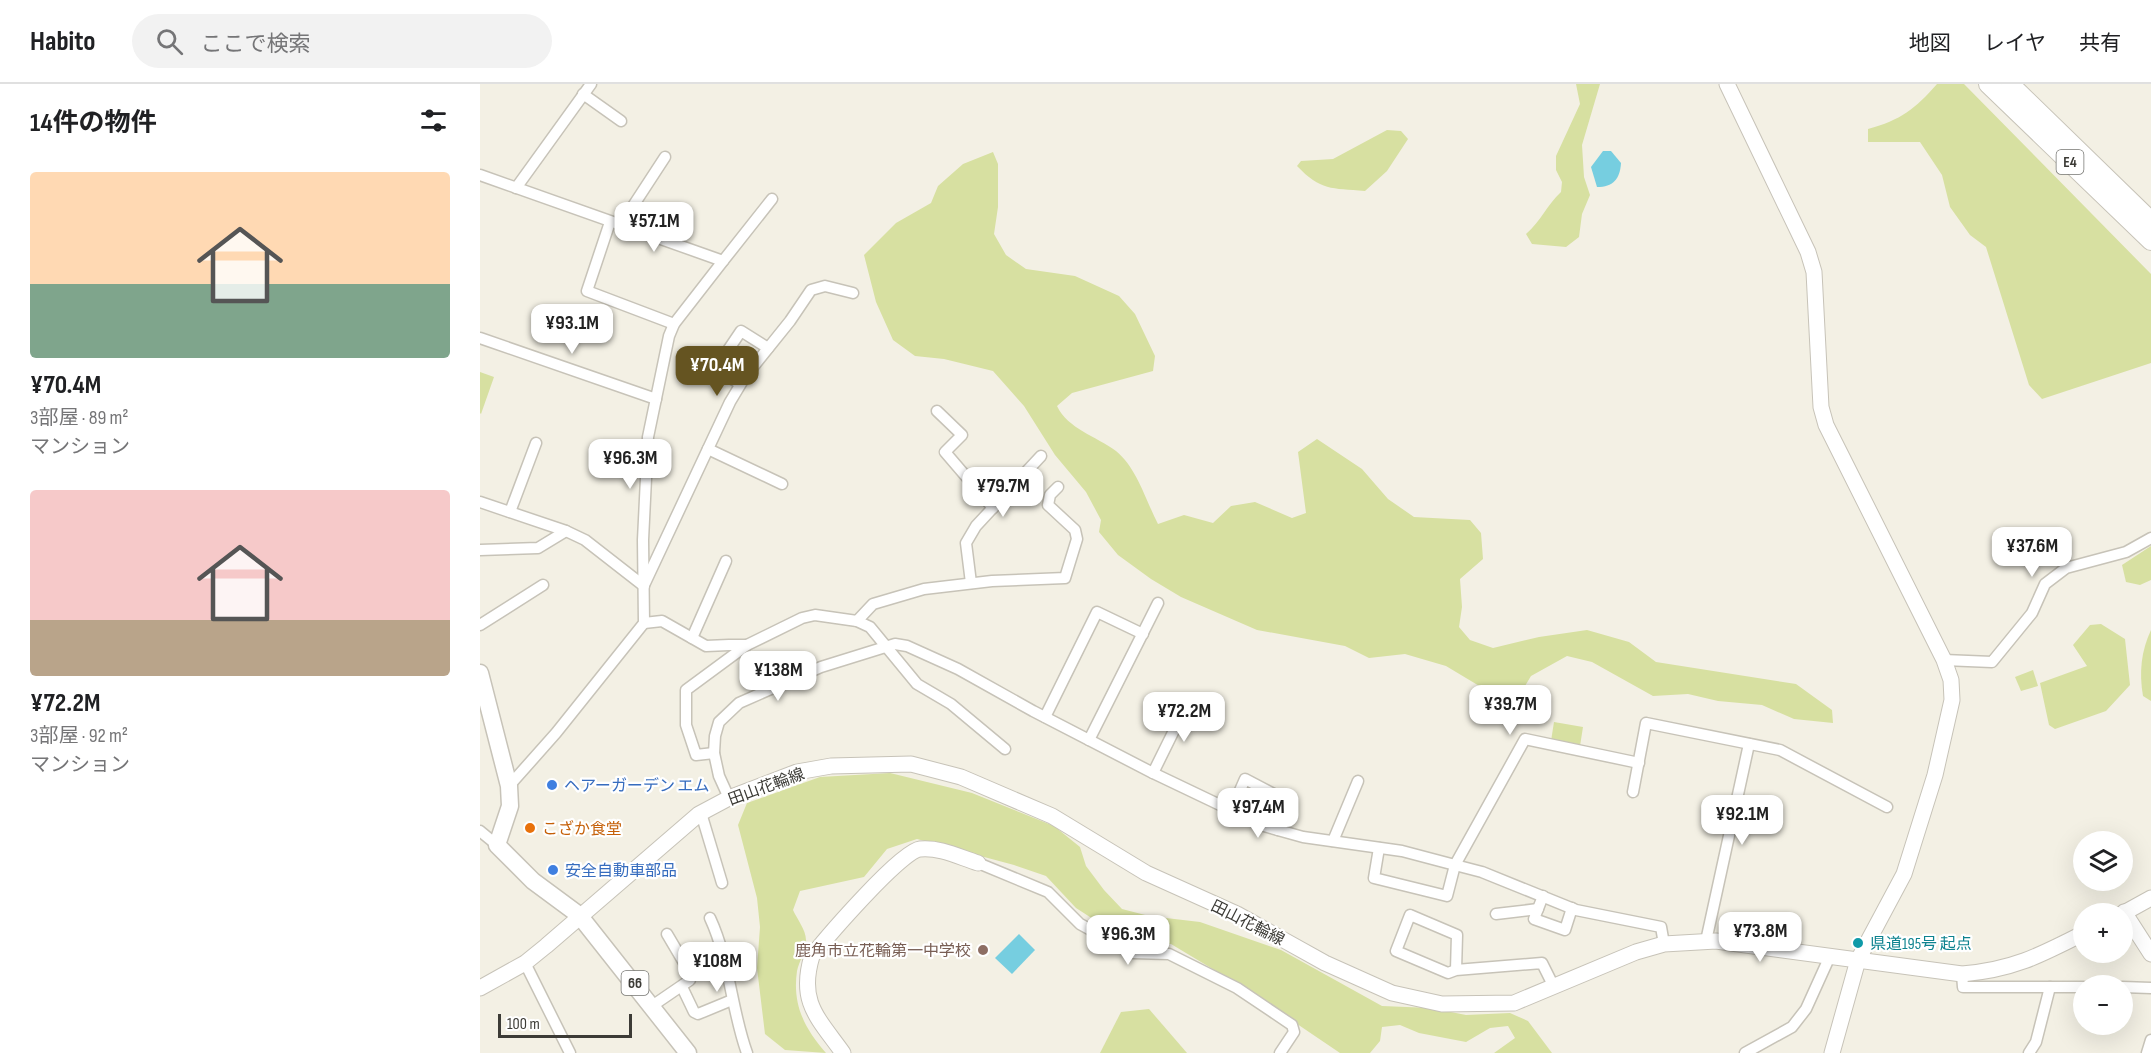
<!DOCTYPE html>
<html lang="ja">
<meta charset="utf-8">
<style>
body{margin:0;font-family:"Sofia Sans Condensed","Noto Sans JP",sans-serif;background:#f2f2f2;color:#202124;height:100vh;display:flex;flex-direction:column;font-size:22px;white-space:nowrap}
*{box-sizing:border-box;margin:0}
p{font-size:20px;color:#757577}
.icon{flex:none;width:33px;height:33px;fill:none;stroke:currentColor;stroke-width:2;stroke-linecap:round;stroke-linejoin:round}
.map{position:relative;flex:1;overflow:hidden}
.drawer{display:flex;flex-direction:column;background:#fff;width:480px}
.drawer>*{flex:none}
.fabs{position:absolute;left:1593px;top:747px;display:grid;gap:12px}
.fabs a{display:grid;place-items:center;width:60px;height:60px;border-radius:50%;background:#fff;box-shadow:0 6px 24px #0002;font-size:30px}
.scale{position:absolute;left:18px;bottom:15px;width:134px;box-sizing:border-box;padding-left:6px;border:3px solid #3c3b36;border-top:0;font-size:16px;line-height:21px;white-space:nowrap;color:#3c3b36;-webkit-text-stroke:4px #fff;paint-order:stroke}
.price{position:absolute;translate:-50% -51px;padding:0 14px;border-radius:12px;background:#fff;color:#222;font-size:20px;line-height:39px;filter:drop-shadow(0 2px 3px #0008)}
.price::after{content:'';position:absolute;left:50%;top:36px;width:18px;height:14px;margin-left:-9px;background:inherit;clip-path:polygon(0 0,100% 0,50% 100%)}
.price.on{background:#655421;color:#fff}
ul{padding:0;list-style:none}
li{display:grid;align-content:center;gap:12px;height:318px;padding:0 30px}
li span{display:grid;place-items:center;height:186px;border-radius:6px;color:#555}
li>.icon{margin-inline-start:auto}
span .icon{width:108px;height:108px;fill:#fffc;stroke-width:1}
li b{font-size:26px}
h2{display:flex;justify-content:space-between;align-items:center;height:72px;padding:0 30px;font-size:26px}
header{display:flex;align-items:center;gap:36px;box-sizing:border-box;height:84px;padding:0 30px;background:#fff;border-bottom:2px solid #e0e0e0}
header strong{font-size:28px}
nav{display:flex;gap:33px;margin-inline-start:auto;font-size:21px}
.search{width:420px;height:54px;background:#f2f2f2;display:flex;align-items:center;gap:15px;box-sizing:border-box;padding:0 21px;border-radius:33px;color:#757577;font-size:22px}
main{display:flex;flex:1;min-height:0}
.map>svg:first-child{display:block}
.green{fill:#d7e0a1}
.water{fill:#76cee0}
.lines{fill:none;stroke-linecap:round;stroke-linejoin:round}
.street-casing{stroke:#c7c3b8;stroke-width:13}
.secondary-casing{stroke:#c7c3b8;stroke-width:17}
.primary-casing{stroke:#c7c3b8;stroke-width:19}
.highway-casing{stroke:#c7c3b8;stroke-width:20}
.street{stroke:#fff;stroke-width:10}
.secondary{stroke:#fff;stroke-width:15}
.primary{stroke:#fff;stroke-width:16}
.highway{stroke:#fff;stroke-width:18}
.shop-dot{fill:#3f7fe0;stroke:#fff;stroke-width:2}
.food-dot{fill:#e8710a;stroke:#fff;stroke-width:2}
.culture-dot{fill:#0f9aa8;stroke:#fff;stroke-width:2}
.education-dot{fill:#8d6e63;stroke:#fff;stroke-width:2}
.labels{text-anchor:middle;stroke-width:4.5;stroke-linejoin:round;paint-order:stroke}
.shield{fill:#fff;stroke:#767672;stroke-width:1.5}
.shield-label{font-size:15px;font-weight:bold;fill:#3c3b36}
.shop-label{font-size:16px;fill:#366cbe;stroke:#fff;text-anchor:start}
.street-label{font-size:16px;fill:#3c3b36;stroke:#fff}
.food-label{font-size:16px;fill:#c56008;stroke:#fff;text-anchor:start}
.culture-label{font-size:16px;fill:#0d838f;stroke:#fff;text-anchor:start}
.education-label{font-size:16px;fill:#785e54;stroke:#fff;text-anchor:end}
</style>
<header>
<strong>Habito</strong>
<div class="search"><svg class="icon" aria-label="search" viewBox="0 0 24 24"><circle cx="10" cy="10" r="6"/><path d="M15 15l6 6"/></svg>ここで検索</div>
<nav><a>地図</a><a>レイヤ</a><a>共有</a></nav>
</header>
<main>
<section class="drawer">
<h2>14件の物件<svg class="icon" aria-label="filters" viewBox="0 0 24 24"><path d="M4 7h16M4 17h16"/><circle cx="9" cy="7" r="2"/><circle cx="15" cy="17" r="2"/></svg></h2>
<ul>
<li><span style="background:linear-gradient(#ffd9b3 60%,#7fa58c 0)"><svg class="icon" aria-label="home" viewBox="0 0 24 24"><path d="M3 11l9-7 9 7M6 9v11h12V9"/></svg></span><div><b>¥70.4M</b><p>3部屋 · 89 m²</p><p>マンション</p></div></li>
<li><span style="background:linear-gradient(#f6c9c9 70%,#b9a48a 0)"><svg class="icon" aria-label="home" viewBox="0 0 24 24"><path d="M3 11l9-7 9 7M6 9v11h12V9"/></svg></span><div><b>¥72.2M</b><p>3部屋 · 92 m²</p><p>マンション</p></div></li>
</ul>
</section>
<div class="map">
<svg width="1671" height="969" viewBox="0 0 1671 969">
<rect width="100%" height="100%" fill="#f3f0e4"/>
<g class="green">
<path d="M1096,0H1120L1102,61L1104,93L1110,111L1102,130L1099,153L1086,163L1052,160L1046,150C1061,137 1067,121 1081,108L1082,98L1076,86V72L1100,20Z"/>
<path d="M1457,0H1484L1671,190V279L1562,315L1549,301L1506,163L1490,151L1470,123L1462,91L1440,58H1388V45C1421,36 1435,25 1457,0Z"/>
<path d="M907,46L921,47L928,55L907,87L885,107C851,104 841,107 817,82L821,77L853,75Z"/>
<path d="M513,68L518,80V123L514,150L526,171L546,185L595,192L639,212L655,230L675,272L673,287L592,309L577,322C588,345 616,352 636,367C657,384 666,417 678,440L704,431L733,439L751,422L775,418L812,434L826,429L818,368L837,355L882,385L908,415L934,433L990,436L1001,449L1003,475L980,495L982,523L979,543L990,556L1013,564L1059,553L1107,546L1149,558L1176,578L1316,600L1352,626L1353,639L1314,635L1282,621L1238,617L1208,610L1173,612L1112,578L1087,572L1051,592L1045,602L1029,616L1011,609L966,582L925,570L889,574L865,562L777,546L701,513L671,495L638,471L619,448L621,436L606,408L575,371L544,322L513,287L464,275L435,272L413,256L396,218L384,171L416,139L451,119L458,102L483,80Z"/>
<path d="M0,288L14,293L1,330L0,329Z"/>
<path d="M1671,462V496L1660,501L1646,498L1642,481Z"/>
<path d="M1621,540L1645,555L1650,601L1626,627L1575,645L1569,641L1560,599L1607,582L1593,561L1610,541Z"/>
<path d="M1671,546V617L1663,612C1659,589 1661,567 1671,546Z"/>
<path d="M1553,586L1558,602L1541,607L1535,593Z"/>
<path d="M1074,638L1103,643L1100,662L1071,657Z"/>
<path d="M410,689L492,709L574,742L600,763L606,782L624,806L642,825L669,832L720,838L801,866L902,922L951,924L986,931L1030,929L1048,937L1072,969H1014L1035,954L1028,942L1010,944L986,958L939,949L920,941L902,943L900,957L890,969H860L761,902L691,860H663L641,853L596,824L566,792L534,781L437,755L407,765L384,793L320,807L313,826C317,835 326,846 326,856C327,866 319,877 317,887C312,921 325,945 346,969L305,966L285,950L277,884L280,843L277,814L258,741L267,719L340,693Z"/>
<path d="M669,925L707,969H620L641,928Z"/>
</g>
<g class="water">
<path d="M1123,67H1131L1141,79C1140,95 1133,103 1117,103L1111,83Z"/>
<path d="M539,850L555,866L532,890L515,874Z"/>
</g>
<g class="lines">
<defs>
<g id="street">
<path d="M103,10L141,37"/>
<path d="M0,91L243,177L194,240L189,252L168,353L163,456L164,539L76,649L29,702"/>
<path d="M36,104L111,0"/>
<path d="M130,138L107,207L194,240"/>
<path d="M140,142L185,73"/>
<path d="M243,177L292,115"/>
<path d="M0,254L176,315"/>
<path d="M260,300L236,284L261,247L288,264"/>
<path d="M457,327L482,351L465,368L513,424"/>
<path d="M228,365L302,400"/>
<path d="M0,418L86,447L105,456L164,502"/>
<path d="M30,428L56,359"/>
<path d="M0,466L58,464L86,447"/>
<path d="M165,499L250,318L265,293L310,237L331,206L345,202L373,209"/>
<path d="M491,499L486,459L496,442L561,372"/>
<path d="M377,537L393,520L444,505L512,497L585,494L597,455L595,446L568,421L570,411L578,403"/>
<path d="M164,539L182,537L226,562L249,561H267L322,534L335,531L377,537L390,543L437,600L471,620L525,665"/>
<path d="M0,541L63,501"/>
<path d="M212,554L246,477"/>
<path d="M1464,576L1512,578L1552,529L1565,500L1586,484L1646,468L1671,454"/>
<path d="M565,633L617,528L663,550"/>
<path d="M609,656L678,519"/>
<path d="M234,669L216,671L206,641V606L267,561"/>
<path d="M673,689L709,616"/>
<path d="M1153,708L1166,639L1300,666L1407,723"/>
<path d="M249,714L239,692L234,669L235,652L239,638L259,619L341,583L415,560L427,562L478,585L553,627L673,689L784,742L823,753L922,767L975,781L1002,788L1096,826L1181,843L1184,860"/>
<path d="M751,727L765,695L811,719L798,746"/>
<path d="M221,729L242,799"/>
<path d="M0,747L17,761"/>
<path d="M853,757L878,697"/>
<path d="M899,764L894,794L967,812L975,781L1045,655L1159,679"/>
<path d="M498,779L568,808L600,840L653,869L689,870L757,904L812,941L814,948L800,969"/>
<path d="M1063,812L1054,835L1085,846L1092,824"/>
<path d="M1016,830L1058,825"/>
<path d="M230,834C250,877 251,925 267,969"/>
<path d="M1226,857L1269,660"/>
<path d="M45,879L90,969"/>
<path d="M976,886L968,889L916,867L930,831L977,851L976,886L1062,879L1074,903"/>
<path d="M1482,890L1483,903H1604"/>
<path d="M202,903L214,928L218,930L252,916"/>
<path d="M1642,903L1671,904"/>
<path d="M172,922L210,896V889L187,850"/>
<path d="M1265,969L1312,943L1326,925L1350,872"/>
<path d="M1549,969L1556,958L1570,903"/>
<path d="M1667,969L1671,956"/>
</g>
<g id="secondary">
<path d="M1247,0L1328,168L1334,188L1341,323L1346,341L1464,576L1471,596L1472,616L1455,691L1424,790L1378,876L1352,969"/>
<path d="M1644,828L1671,870"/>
<path d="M1642,830L1671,814"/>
<path d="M0,904L45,879L66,862L219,730L249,714L317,688L351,682L431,680L481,693L572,732L666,789L757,830L845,879L912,909L962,920L1034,919L1156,868L1184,860L1236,857L1482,890C1532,886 1559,872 1604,849"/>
<path d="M363,969C338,934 318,918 332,872C347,853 421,767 440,765C460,763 479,773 498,779"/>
</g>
<path id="primary" d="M0,589L29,702L30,722L17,761L53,797L99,831L208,969"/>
<g id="highway">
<path d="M1508,0L1671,157"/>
<path d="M1530,0L1671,137"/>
</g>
</defs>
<use href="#street" class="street-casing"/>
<use href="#secondary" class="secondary-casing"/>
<use href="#primary" class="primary-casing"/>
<use href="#highway" class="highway-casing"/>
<use href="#street" class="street"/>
<use href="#secondary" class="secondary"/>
<use href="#primary" class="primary"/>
<use href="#highway" class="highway"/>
</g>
<g class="shop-dot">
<circle cx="72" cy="701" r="6"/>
<circle cx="73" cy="786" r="6"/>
</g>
<circle class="food-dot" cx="50" cy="744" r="6"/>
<circle class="culture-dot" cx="1378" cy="859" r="6"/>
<circle class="education-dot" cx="503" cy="866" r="6"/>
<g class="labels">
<g class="shield">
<rect x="1576.5" y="66" width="27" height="24" rx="4.5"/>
<rect x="141.5" y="887" width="27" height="24" rx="4.5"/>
</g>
<g class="shield-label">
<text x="1590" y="83">E4</text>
<text x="155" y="904">66</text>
</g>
<g class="shop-label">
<text x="84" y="707">ヘアーガーデン エム</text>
<text x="85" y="792">安全自動車部品</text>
</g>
<g class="street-label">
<text transform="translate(286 702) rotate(-20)" y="6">田山花輪線</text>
<text transform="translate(768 838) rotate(27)" y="6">田山花輪線</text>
</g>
<g class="food-label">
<text x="62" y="750">こざか食堂</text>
</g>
<g class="culture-label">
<text x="1390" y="865">県道195号 起点</text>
</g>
<g class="education-label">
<text x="491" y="872">鹿角市立花輪第一中学校</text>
</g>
</g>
</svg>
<div class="fabs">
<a><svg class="icon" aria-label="layers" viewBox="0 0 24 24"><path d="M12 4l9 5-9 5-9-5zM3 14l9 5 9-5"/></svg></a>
<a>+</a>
<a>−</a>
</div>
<div class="scale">100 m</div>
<b class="price" style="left:174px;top:169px">¥57.1M</b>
<b class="price" style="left:92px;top:271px">¥93.1M</b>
<b class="price on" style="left:237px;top:313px">¥70.4M</b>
<b class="price" style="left:150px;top:406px">¥96.3M</b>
<b class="price" style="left:523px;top:434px">¥79.7M</b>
<b class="price" style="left:1552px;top:494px">¥37.6M</b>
<b class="price" style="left:298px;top:618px">¥138M</b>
<b class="price" style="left:1030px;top:652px">¥39.7M</b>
<b class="price" style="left:704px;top:659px">¥72.2M</b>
<b class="price" style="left:778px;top:755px">¥97.4M</b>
<b class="price" style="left:1262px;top:762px">¥92.1M</b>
<b class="price" style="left:1280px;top:879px">¥73.8M</b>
<b class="price" style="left:648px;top:882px">¥96.3M</b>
<b class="price" style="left:237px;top:909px">¥108M</b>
</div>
</main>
